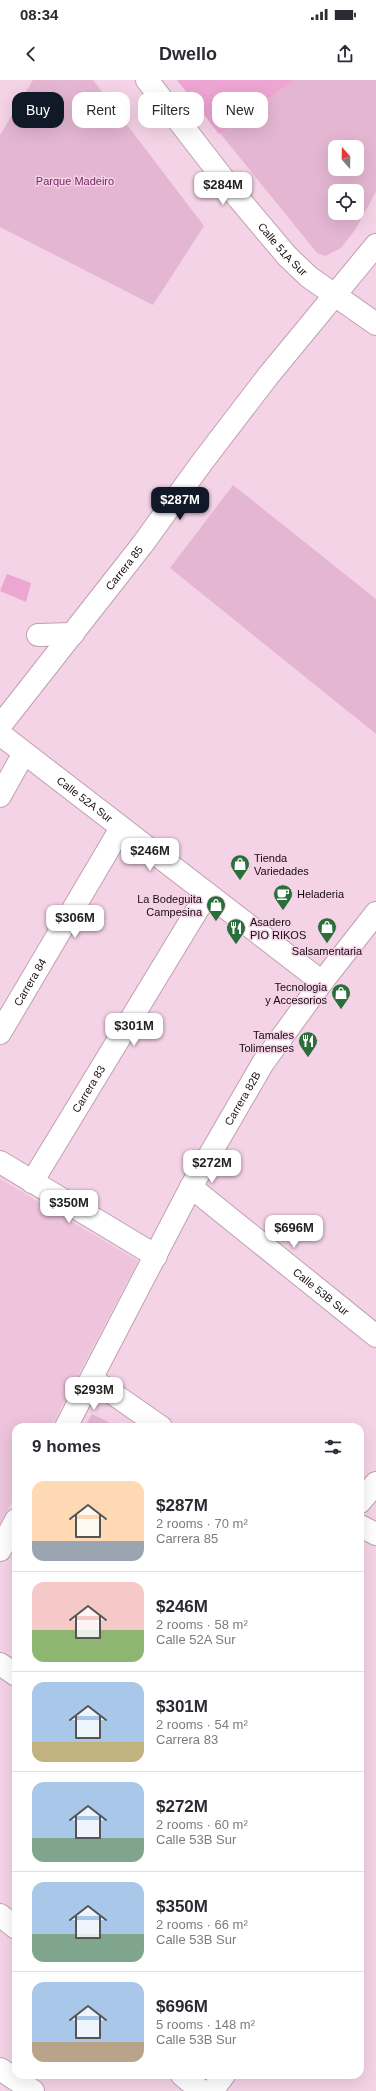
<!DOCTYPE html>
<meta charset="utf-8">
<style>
body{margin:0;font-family:Helvetica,sans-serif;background:#f2f2f3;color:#2b2b33;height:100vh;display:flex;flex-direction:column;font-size:15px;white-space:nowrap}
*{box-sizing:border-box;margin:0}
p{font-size:13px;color:#7c7c81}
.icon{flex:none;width:22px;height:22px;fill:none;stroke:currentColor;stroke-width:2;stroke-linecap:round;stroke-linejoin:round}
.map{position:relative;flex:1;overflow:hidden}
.drawer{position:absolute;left:12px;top:1343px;width:352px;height:656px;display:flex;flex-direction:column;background:#fff;border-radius:12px;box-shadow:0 4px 16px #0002}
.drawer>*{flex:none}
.banner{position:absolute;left:12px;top:12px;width:352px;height:36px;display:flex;gap:8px}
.needle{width:26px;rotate:340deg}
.buttons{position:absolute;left:328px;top:60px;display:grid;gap:8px}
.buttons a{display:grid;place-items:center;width:36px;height:36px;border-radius:8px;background:#fff;box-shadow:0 4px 16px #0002;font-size:20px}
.price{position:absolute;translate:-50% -34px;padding:0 9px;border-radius:8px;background:#fff;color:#222;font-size:13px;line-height:26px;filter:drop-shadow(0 1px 2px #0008)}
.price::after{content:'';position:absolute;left:50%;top:24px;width:12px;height:9px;margin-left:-6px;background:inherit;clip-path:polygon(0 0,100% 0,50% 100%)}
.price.on{background:#111827;color:#fff}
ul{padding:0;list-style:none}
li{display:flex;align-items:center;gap:12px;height:100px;padding:0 20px}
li+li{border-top:1px solid #e1e1e2}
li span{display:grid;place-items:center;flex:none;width:112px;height:80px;border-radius:12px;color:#555}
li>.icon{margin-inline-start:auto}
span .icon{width:48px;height:48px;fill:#fffc;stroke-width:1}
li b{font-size:17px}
h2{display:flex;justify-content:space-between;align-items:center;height:48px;padding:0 20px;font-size:17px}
.chip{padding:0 14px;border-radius:12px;background:#fff;box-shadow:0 4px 16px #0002;font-size:14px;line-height:36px}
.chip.on{background:#111827;color:#fff}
.status{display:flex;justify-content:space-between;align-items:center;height:28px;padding:0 20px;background:#fff;direction:ltr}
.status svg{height:11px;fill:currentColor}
header{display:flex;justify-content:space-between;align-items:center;height:52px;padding:0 20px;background:#fff;font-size:18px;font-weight:600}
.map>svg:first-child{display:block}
.built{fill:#edc4dc}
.green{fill:#e4b6d2;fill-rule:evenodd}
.building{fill:#eda5d2}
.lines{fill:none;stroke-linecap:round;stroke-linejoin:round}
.minor-casing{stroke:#bfa0b2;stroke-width:24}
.minor{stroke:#fff;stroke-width:22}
.labels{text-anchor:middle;stroke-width:3;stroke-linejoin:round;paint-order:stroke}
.park-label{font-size:11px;fill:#792760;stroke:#f5d3e7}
.street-label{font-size:11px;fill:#160b12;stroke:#f5d3e7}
.poi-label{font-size:11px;fill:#160b12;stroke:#f5d3e7;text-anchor:start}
</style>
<div class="status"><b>08:34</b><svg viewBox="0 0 49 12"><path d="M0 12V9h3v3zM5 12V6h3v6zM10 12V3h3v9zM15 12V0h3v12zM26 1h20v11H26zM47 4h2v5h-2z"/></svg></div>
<header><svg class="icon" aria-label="back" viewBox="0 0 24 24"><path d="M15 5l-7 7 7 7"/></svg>Dwello<svg class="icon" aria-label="share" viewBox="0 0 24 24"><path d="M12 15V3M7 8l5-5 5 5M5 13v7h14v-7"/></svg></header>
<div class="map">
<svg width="376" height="2011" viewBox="0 0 376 2011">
<rect width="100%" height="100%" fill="#f5d3e7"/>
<path class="built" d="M0,1099L138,1181L51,1347H16V1414L0,1444Z"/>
<g class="green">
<path d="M33,0H93L204,146L153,225L0,147V55Z"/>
<path d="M177,0H376V112L355,150L341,168L325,176L317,173ZM335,67H357V89H335ZM335,111H357V133H335Z"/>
<path d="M233,405L376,519V654L170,488Z"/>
<path d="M92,1334L118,1347H85Z"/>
</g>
<g class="building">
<path d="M177,0H294L219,54Z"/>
<path d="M7,494L31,503L26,522L0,511Z"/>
</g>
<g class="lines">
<defs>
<g id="minor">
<path id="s1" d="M147,0L239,119L287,176L309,197L376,244"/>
<path d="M38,555L73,554"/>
<path id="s2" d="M0,646L142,465L203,381L268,296L376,165"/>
<path id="s3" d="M0,654L322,902"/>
<path d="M0,716L24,673"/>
<path id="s4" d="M0,953L121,748"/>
<path d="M0,1082L156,1176"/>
<path id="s5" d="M32,1102L207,814"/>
<path id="s6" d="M191,1107L376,1256"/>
<path d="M92,1299L161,1347"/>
<path id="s7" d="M66,1347L191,1107L263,983L322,902L376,833"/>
<path d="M360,1422L376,1403"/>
<path d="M360,1446L376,1454"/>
<path d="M0,1470L16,1440"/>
<path d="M0,1584L16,1595"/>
<path d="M0,1835L16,1848"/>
<path d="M0,1989L33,2011"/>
<path d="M182,1995L201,2011"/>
<path d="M212,2011L224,1995"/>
</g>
</defs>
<use href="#minor" class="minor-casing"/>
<use href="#minor" class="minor"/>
</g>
<defs>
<symbol id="shop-pin" viewBox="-11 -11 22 30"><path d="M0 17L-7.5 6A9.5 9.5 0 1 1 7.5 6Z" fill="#2a6e39" stroke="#f5d3e7"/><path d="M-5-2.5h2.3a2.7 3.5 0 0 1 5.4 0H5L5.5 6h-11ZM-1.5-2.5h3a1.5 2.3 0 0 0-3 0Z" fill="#fff"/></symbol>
<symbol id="cafe-pin" viewBox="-11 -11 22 30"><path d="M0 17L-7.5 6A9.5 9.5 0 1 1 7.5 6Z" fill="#2a6e39" stroke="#f5d3e7"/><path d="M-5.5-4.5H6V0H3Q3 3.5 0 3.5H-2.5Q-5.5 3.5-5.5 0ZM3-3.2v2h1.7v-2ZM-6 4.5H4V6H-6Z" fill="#fff"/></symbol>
<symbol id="restaurant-pin" viewBox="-11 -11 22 30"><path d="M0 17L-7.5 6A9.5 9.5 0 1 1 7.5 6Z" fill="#2a6e39" stroke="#f5d3e7"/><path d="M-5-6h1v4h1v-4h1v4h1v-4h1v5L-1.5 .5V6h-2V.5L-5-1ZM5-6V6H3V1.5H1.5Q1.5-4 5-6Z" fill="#fff"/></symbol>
</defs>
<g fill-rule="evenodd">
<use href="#shop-pin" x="229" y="773" width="22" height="30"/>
<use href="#cafe-pin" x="272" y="803" width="22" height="30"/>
<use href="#shop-pin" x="205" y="814" width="22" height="30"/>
<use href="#shop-pin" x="316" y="836" width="22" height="30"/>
<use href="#restaurant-pin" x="225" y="837" width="22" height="30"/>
<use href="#shop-pin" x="330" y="902" width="22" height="30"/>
<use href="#restaurant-pin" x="297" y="950" width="22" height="30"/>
</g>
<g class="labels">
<g class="park-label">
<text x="75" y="105">Parque Madeiro</text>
</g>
<g class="street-label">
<text dy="4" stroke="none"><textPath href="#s1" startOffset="217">Calle 51A Sur</textPath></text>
<text dy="4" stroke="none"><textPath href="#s2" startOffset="201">Carrera 85</textPath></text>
<text dy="4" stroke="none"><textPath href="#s3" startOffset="107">Calle 52A Sur</textPath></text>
<text dy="4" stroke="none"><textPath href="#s4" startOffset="59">Carrera 84</textPath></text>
<text dy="4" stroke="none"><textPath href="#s5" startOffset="109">Carrera 83</textPath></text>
<text dy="4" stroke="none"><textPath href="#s7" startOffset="373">Carrera 82B</textPath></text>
<text dy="4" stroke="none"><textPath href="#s6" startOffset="167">Calle 53B Sur</textPath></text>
</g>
<g class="poi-label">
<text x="254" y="782">Tienda<tspan x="254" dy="13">Variedades</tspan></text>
<text x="297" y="818">Heladeria</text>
<text x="202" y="823" text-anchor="end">La Bodeguita<tspan x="202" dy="13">Campesina</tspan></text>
<text x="250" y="846">Asadero<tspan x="250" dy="13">PIO RIKOS</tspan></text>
<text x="327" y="875" text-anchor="middle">Salsamentaria</text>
<text x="327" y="911" text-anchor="end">Tecnologia<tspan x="327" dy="13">y Accesorios</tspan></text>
<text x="294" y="959" text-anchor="end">Tamales<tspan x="294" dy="13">Tolimenses</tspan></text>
</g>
</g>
</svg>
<div class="buttons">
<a><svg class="needle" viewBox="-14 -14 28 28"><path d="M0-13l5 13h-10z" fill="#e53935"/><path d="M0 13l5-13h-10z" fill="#7c7c81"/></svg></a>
<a><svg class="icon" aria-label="locate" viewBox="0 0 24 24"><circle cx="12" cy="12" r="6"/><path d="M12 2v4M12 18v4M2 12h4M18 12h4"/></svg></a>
</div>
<b class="price" style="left:223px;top:126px">$284M</b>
<b class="price on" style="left:180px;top:441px">$287M</b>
<b class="price" style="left:150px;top:792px">$246M</b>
<b class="price" style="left:75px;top:859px">$306M</b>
<b class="price" style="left:134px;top:967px">$301M</b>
<b class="price" style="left:212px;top:1104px">$272M</b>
<b class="price" style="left:69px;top:1144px">$350M</b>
<b class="price" style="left:294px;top:1169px">$696M</b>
<b class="price" style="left:94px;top:1331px">$293M</b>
<div class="banner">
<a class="chip on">Buy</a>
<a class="chip">Rent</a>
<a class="chip">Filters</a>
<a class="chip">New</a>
</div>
<section class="drawer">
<h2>9 homes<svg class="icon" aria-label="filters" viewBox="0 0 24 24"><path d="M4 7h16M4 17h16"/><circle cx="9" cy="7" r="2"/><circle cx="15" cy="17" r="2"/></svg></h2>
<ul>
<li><span style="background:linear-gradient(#ffd9b3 75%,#9aa5b1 0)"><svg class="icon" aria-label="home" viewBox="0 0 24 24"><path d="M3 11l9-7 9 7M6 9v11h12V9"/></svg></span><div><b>$287M</b><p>2 rooms · 70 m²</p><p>Carrera 85</p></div></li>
<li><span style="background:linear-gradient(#f6c9c9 60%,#8fb573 0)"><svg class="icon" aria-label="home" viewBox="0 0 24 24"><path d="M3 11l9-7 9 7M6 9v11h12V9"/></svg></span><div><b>$246M</b><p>2 rooms · 58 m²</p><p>Calle 52A Sur</p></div></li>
<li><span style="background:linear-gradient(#a9c7e8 75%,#c2b280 0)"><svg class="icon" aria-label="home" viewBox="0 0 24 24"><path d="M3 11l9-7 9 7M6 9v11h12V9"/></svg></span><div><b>$301M</b><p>2 rooms · 54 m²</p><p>Carrera 83</p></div></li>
<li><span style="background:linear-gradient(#a9c7e8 70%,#7fa58c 0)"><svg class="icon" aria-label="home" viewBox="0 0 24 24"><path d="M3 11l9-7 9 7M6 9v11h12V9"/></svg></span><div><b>$272M</b><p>2 rooms · 60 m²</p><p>Calle 53B Sur</p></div></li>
<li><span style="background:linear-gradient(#a9c7e8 65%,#7fa58c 0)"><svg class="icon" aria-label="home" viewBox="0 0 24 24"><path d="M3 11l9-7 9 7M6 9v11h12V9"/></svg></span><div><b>$350M</b><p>2 rooms · 66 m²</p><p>Calle 53B Sur</p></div></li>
<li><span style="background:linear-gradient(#a9c7e8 75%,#b9a48a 0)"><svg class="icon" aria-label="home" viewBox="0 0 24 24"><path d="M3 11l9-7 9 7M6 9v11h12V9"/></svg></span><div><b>$696M</b><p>5 rooms · 148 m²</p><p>Calle 53B Sur</p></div></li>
</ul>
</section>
</div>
